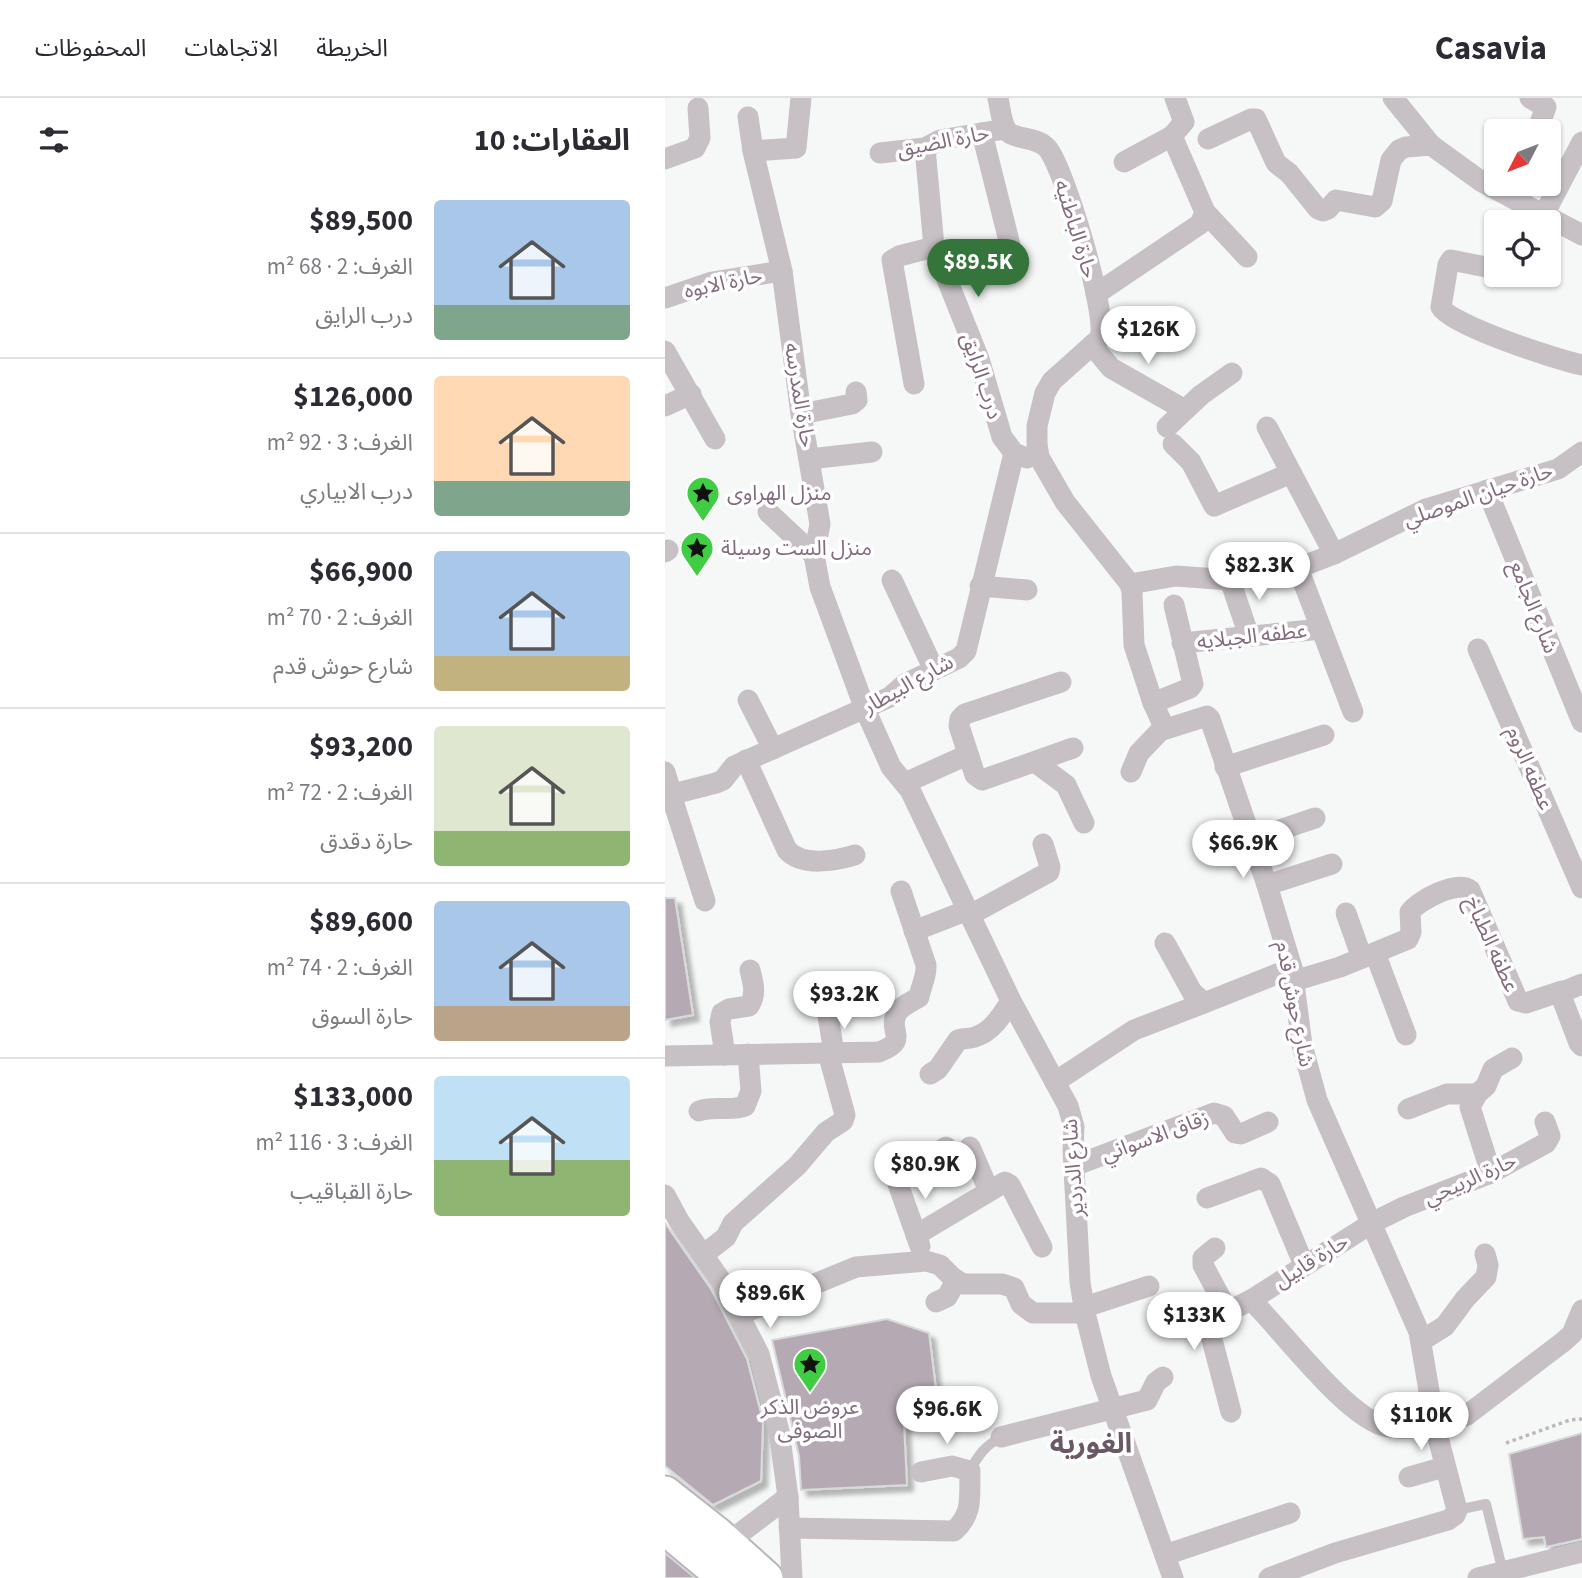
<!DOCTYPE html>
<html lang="ar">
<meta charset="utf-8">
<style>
body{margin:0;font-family:"Source Sans 3","Noto Sans Arabic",sans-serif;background:#f7f7f7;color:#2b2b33;direction:rtl;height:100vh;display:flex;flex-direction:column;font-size:26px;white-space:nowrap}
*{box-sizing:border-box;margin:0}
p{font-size:23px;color:#7c7c81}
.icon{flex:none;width:38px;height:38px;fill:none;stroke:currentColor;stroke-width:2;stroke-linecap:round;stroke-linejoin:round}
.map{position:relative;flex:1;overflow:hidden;direction:ltr}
.side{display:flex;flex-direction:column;background:#fff;width:665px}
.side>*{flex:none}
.needle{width:46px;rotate:228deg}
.controls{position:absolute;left:819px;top:21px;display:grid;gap:14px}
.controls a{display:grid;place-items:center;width:77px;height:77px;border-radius:7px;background:#fff;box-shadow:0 2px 5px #0004;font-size:35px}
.price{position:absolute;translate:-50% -60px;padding:0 16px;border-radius:24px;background:#fff;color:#222;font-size:23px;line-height:46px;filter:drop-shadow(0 2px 4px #0008)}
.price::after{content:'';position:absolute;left:50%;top:42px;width:21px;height:16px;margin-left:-10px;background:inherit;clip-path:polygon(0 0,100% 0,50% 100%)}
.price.current{background:#35743a;color:#fff}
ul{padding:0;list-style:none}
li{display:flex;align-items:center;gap:21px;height:175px;padding:0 35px}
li+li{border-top:2px solid #e1e1e2}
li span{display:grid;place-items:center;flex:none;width:196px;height:140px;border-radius:7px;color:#555}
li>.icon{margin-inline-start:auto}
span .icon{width:84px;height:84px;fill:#fffc;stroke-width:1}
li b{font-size:30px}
h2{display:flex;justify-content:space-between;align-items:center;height:84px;padding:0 35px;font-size:30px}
header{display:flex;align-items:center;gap:42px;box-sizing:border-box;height:98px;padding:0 35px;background:#fff;border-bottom:2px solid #e1e1e2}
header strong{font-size:33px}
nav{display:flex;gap:38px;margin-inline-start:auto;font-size:24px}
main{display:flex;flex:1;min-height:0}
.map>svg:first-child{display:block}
.building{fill:#b5aab4;stroke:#d8dada;stroke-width:2;filter:url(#shadow)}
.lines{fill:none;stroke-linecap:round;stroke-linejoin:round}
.primary-casing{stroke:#bbb4ba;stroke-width:37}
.path{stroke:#beb8bc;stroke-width:3.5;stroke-dasharray:3.5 3.5;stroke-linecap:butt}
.lane{stroke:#c7c0c5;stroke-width:10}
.street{stroke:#c7c0c5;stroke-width:21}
.primary{stroke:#fff;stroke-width:33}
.labels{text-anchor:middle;stroke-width:7;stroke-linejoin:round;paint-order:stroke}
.street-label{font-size:21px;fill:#836b7e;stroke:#fff}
.poi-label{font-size:21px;fill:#836b7e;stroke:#fff;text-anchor:start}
.district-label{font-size:28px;font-weight:bold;fill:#695865;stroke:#fff}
</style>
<header>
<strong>Casavia</strong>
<nav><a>الخريطة</a><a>الاتجاهات</a><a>المحفوظات</a></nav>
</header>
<main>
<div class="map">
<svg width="917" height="1480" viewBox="0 0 917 1480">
<defs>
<filter id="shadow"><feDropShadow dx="6" dy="6" stdDeviation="2" flood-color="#0004"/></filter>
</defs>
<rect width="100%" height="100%" fill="#f6f8f8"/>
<g class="building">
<path d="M0,800H10L28,917L0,922Z"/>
<path d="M0,1125L46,1191L82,1261L98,1323L96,1383L48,1407L0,1368Z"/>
<path d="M222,1221L264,1235L274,1316L239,1326L242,1387L136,1392L134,1358L107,1242Z"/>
<path d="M917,1335V1441L881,1449L879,1439L858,1441L844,1356Z"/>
<path d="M0,1455L29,1479L30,1480H0Z"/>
</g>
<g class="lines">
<defs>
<g id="primary">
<path d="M0,1395L52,1436L101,1480"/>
<path d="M0,1430L60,1480"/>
</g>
</defs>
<use href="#primary" class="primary-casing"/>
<path class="path" d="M841,1345L905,1322L917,1321"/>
<g class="lane">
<path d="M305,1373C313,1357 320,1348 336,1339"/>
<path d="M792,1412L821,1406L838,1474"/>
</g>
<g class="street">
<path d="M333,0C335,9 336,23 341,31C347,43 372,37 383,51C400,73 443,216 435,240L387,283L380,295L372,328V346L374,359L400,404L465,486L467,494L469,547L488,605L499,629L501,631L542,618L545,621L602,787L627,870L637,947L652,1002L754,1234L770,1328L792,1412L790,1417L783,1422L670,1455L604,1480"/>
<path d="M728,0L766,47"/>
<path d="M865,0L881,9L872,33"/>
<path d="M83,19L88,53L117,173L136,316L155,426L149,457L155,489L200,611L226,669L245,692L346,903L403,1008L409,1029L408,1052L415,1184L420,1215L436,1278L508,1480"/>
<path d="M317,35L347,155"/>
<path d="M543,41L586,21H591L611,65L624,75L653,111L658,113L663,111L671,102L710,109L717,103L726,62L734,52L741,49L766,47L817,84L917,137"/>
<path d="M260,50L269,149L314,261L337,339L349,355L362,360"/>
<path d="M88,53L131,50L136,0"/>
<path d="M215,55L260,50L275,42L340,31"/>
<path d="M0,61L30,50L35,40L33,10"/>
<path d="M459,64L507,38"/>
<path d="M540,114L582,159"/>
<path d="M875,124L917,44"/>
<path d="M831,171L786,162L783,167L776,209C785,227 893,262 917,267"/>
<path d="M431,196L535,126L540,114L507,38L519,24L510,0"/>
<path d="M0,200L47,184L117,173"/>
<path d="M427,247L446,270L520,312"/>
<path d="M0,253L50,341"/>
<path d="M249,286L227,162L234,158L269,149"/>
<path d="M0,308L26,296"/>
<path d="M136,316L187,306L192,302L191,294"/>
<path d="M502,329L536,297L567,275"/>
<path d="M602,329L669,456"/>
<path d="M508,346L526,364L549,408L626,375"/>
<path d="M144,361L207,354"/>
<path d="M822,392L917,624"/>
<path d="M103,414L149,457"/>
<path d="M0,454L3,452"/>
<path d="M633,470L688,614"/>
<path d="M227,482L269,572"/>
<path d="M565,482L584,538"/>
<path d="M465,486L511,478L565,482L633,470L669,456L761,411L893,371L917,354"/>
<path d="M315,488L362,492"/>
<path d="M517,545L656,531"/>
<path d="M813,551L917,790"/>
<path d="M396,584L300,616L295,621L294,628L310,677L317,682L408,650"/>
<path d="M83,602L108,651"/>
<path d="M488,605L525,590L528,586L509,507"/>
<path d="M81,662L122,752C137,769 170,763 190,757"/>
<path d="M370,664L401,687L419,725"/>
<path d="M560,669L659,637"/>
<path d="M0,674L7,697"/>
<path d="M466,674L474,655L499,629"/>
<path d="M240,685L302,657"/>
<path d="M0,698L51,685L58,682L69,668L225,599L240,586L294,560L301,553L349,355"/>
<path d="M9,706L40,803"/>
<path d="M585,742L650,720"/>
<path d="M602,787L667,766"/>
<path d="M681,815L697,860"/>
<path d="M305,817L384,774L385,769L378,746"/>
<path d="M249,833L303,812"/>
<path d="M500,845L527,894L539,905L627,870"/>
<path d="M710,855L741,937"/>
<path d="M629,883L675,869L743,841L746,834L745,814C754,802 792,782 805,792L853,903L861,905L897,893"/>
<path d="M917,886L895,895L914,945L917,948"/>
<path d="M161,906L169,954"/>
<path d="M60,957L55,924L57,915L64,911L84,908C92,896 88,885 85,872"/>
<path d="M0,958L214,954C245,942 223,934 231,917C234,909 246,904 254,899C256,888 262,878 261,867L236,793"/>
<path d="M265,976L273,971L293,942C299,940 305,941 310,939C327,934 337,917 346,903"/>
<path d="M390,984L469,932L539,905"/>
<path d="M743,1011L782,996H812"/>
<path d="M34,1013C50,1007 65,1014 80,1008L86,993L83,956"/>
<path d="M305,1049L324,1093"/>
<path d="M409,1068L549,1015L559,1018L570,1035L576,1036L603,1024"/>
<path d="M826,1075L805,1009L812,996L821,988L828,971L847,960"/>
<path d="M0,1097L14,1123L57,1184L94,1256L114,1333L123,1399L127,1480"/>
<path d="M542,1100L596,1080L605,1086L639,1167"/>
<path d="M251,1137L340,1084L345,1087L377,1149"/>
<path d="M255,1148L233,1086L237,1079L281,1049"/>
<path d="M550,1150L538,1160V1167L561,1210L568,1211L586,1202C617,1232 683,1322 723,1329C747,1333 781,1326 802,1317L898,1244L907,1236L917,1212"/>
<path d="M38,1157L61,1139L68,1125L132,1068L161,1034L178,1023L180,1017L163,955"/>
<path d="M586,1202L707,1125L739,1109L826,1075L881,1045L885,1038L880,1024"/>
<path d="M271,1204L282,1199L291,1183"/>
<path d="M558,1207L546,1222L545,1234L566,1314"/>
<path d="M420,1209L484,1188"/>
<path d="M74,1217L191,1169L261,1163L275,1167L287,1179L298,1186H337L349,1190L356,1206L368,1215H420"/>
<path d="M756,1243L780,1228L800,1201L821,1179L823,1167L820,1156"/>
<path d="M336,1339L482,1302L491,1284L498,1279"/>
<path d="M744,1379L779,1369"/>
<path d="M124,1430L289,1433C309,1415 304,1398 305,1373L287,1368L256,1374"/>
<path d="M62,1445L123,1399"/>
<path d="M500,1457L625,1415"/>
<path d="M813,1480L917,1454"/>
</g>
<use href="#primary" class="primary"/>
</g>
<defs>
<symbol id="sight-pin" viewBox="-11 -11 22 30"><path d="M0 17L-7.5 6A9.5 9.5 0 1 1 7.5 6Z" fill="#41cd43" stroke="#fff"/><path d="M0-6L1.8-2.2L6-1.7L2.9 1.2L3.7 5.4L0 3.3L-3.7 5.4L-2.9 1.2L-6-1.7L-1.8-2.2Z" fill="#111"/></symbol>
</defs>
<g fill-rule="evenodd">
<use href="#sight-pin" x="19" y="376" width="38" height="52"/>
<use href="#sight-pin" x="13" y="431" width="38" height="52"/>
<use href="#sight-pin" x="126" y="1247" width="38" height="52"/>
</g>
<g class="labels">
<g class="street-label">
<text transform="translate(278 43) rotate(-11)" y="7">حارة الضيق</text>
<text transform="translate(411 131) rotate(73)" y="7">حارة الباطنيه</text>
<text transform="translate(58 185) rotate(-12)" y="7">حارة الابوه</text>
<text transform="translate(317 278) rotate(72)" y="7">درب الرايق</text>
<text transform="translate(135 297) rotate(81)" y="7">حارة المدرسه</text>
<text transform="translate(813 397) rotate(-19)" y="7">حارة حيان الموصلي</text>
<text transform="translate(869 509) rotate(68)" y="7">شارع الجامع</text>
<text transform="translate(587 538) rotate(-6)" y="7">عطفه الجبلايه</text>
<text transform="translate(243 586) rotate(-29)" y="7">شارع البيطار</text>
<text transform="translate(865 670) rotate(67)" y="7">عطفه الروم</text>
<text transform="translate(827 846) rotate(66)" y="7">عطفه الطباخ</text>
<text transform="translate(630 906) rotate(79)" y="7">شارع حوش قدم</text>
<text transform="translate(490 1038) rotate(-20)" y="7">زقاق الاسواني</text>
<text transform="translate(408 1070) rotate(-94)" y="7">شارع الدردير</text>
<text transform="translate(805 1081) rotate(-24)" y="7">حارة الربيحي</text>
<text transform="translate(646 1163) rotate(-32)" y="7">حارة قابيل</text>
</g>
<g class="poi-label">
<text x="62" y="402">منزل الهراوى</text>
<text x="56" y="457">منزل الست وسيلة</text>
<text x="145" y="1316" text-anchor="middle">عروض الذكر<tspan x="145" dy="24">الصوفى</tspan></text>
</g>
<g class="district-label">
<text x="426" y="1355">الغورية</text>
</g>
</g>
</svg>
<div class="controls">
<a><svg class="needle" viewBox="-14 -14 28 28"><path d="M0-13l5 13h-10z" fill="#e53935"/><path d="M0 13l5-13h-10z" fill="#7c7c81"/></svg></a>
<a><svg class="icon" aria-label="locate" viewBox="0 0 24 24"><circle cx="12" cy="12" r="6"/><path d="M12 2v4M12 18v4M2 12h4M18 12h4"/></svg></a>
</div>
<b class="price current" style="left:313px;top:201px">$89.5K</b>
<b class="price" style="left:483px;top:268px">$126K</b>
<b class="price" style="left:594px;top:504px">$82.3K</b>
<b class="price" style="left:578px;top:782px">$66.9K</b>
<b class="price" style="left:179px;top:933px">$93.2K</b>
<b class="price" style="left:260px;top:1103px">$80.9K</b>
<b class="price" style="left:105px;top:1232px">$89.6K</b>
<b class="price" style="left:529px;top:1254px">$133K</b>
<b class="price" style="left:282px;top:1348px">$96.6K</b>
<b class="price" style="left:756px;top:1354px">$110K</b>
</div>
<section class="side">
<h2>العقارات: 10<svg class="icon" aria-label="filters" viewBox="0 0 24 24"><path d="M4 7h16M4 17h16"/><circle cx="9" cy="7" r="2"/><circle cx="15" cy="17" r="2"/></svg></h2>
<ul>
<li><span style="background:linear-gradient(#a9c7e8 75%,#7fa58c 0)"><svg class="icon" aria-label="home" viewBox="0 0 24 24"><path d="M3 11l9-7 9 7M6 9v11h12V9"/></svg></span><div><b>$89,500</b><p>الغرف: 2 · 68 m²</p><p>درب الرايق</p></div></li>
<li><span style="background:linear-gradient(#ffd9b3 75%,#7fa58c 0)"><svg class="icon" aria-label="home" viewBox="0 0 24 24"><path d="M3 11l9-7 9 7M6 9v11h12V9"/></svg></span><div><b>$126,000</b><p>الغرف: 3 · 92 m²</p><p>درب الابياري</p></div></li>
<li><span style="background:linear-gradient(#a9c7e8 75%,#c2b280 0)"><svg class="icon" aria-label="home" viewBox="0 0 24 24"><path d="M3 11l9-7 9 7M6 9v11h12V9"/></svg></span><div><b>$66,900</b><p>الغرف: 2 · 70 m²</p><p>شارع حوش قدم</p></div></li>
<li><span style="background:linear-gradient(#dfe7d0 75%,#8fb573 0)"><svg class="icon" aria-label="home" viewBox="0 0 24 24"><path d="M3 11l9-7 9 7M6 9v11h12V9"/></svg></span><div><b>$93,200</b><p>الغرف: 2 · 72 m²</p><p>حارة دقدق</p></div></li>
<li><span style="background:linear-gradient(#a9c7e8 75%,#b9a48a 0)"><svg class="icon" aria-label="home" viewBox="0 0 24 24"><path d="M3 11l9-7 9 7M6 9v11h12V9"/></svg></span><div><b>$89,600</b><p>الغرف: 2 · 74 m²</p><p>حارة السوق</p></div></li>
<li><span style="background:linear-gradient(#bfe0f5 60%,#8fb573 0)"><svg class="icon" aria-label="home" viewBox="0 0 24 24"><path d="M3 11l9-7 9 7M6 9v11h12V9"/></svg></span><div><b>$133,000</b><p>الغرف: 3 · 116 m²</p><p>حارة القباقيب</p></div></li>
</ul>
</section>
</main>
